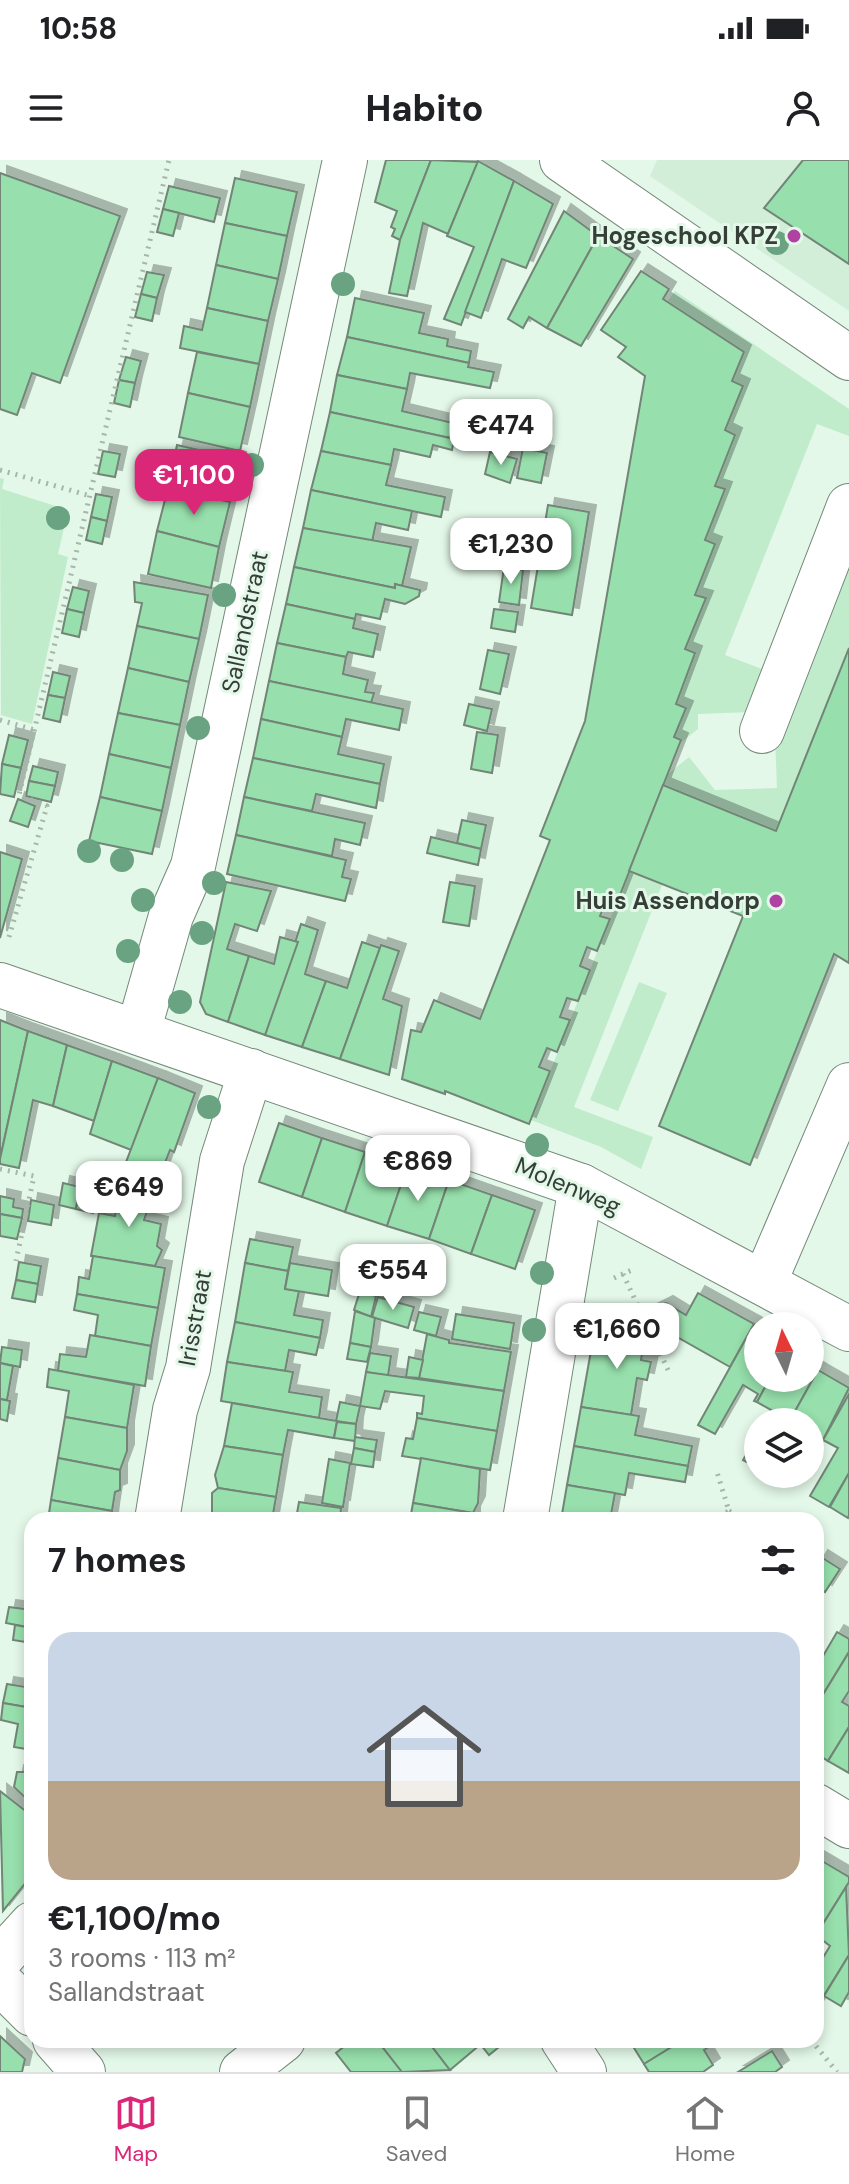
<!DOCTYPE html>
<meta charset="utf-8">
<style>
body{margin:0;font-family:"DM Sans",sans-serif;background:#f6f6f6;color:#202124;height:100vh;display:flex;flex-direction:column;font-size:30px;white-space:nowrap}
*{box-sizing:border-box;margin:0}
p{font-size:26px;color:#757577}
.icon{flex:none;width:44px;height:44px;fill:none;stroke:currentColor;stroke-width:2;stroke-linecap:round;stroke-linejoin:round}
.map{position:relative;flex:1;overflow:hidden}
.side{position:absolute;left:24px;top:1352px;width:800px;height:536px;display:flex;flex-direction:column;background:#fff;border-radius:24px;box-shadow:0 4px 12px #0003}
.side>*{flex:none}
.needle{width:52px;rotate:355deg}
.fabs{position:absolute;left:744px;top:1152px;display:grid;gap:16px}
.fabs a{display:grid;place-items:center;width:80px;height:80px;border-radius:50%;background:#fff;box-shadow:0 4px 12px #0003;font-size:40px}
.price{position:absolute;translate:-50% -68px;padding:0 18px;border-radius:16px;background:#fff;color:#222;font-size:26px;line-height:52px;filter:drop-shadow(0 2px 4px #0008)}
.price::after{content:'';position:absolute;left:50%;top:48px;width:24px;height:18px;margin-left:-12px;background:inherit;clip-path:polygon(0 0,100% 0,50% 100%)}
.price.selected{background:#db2777;color:#fff}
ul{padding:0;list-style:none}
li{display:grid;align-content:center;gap:16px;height:424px;padding:0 24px}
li+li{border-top:2px solid #e0e0e0}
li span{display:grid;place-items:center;height:248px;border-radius:24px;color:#555}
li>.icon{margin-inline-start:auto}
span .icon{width:144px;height:144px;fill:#fffc;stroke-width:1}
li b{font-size:34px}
h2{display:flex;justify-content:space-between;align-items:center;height:96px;padding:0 24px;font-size:34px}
.status{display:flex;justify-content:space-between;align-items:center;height:56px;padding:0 40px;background:#fff;direction:ltr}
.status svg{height:22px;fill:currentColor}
header{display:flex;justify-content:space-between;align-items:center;height:104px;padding:0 24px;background:#fff;font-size:36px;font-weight:800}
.tab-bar{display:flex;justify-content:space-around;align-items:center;height:112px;border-top:2px solid #e0e0e0;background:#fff;font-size:22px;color:#757577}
.tab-bar a{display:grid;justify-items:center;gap:4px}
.tab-bar .selected{color:#db2777}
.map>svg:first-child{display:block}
.built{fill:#d2eed9}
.green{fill:#c0eccc}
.building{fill:#97dfac;stroke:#728577;stroke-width:2;filter:url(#shadow)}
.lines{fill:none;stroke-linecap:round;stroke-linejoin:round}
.minor-casing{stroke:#75887a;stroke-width:46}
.path{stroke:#a6b7aa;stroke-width:5;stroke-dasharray:2 6;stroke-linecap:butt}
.minor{stroke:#fff;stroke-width:44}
.tree{fill:#69a382}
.poi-dot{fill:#af42a2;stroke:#e3f8e8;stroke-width:3}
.labels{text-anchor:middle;stroke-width:6;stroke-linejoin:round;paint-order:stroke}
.poi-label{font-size:24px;font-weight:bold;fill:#363e38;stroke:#e3f8e8;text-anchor:end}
.street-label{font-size:24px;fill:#363e38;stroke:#e3f8e8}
</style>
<div class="status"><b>10:58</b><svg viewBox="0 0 49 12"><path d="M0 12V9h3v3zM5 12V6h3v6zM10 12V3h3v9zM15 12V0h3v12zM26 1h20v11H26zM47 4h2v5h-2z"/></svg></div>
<header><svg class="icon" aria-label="menu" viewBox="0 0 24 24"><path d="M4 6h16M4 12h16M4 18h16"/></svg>Habito<svg class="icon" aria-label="person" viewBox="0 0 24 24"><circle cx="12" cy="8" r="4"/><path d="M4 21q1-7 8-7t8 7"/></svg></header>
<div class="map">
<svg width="849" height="1912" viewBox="0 0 849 1912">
<defs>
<filter id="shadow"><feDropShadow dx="7" dy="-7" stdDeviation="0" flood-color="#0004"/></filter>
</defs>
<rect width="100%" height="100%" fill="#e3f8e8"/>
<path class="built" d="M657,0H849V151L650,16Z"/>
<g class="green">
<path d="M675,131L849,249V276L817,264L725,495L767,511L751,552L698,554V569L679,584L681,580L674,577L686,549L676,544L695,493L685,489L705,439L695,435L715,384L705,380L725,330L715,326L735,275L725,270L743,226L732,221L744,192L667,142Z"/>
<path d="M0,318L4,319L2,329L68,350L58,394L68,397L32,564L1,555Z"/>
<path d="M849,390V488L776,671L663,625L668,614L689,597L715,630L777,628L775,576Z"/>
<path d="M629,711L662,725L574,947L653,977L641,1009L601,987L531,960Z"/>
<path d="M639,822L667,833L618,951L590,940Z"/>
</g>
<g class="building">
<path d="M386,0H431L400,80L392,76L395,69L391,67L397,51L375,42Z"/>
<path d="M431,0L478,2L448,74L423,63L407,136L389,133L400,80Z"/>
<path d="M803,0H849V104L764,48Z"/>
<path d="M478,1L514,21L461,165L444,159L474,87L447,76Z"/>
<path d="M0,13L120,56L60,223L32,213L17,255L0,249Z"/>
<path d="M235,18L297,32L287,76L225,63Z"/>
<path d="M514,21L553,44L526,108L502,99L481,158L465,152Z"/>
<path d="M169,26L220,38L214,62L163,49Z"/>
<path d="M163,49L179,53L173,76L157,72Z"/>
<path d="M564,51L598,76L547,168L529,157L523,168L508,159Z"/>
<path d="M225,63L287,76L278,119L216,105Z"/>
<path d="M598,76L633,99L581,186L547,168Z"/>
<path d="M216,105L278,119L268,161L207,148Z"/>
<path d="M641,111L669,129L663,139L744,192L732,221L743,226L725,270L735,275L715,326L725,329L705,380L715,384L695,435L706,438L685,489L695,493L676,544L686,548L674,577L681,580L618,740L608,736L600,756L610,759L597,791L587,787L580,806L590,810L578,841L567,838L560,857L570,860L557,892L547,888L539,907L550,911L529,964L445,931V934L402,919L411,870L421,872L434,840L480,859L550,680L540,676L585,561L645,216L618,197L626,187L601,170Z"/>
<path d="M147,112L164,115L157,138L141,134Z"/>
<path d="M141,134L157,138L152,161L135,157Z"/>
<path d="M355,138L424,153L419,173L448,179L447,186L471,191L469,203L347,177Z"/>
<path d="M207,148L268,161L259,204L180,188L184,166L202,170Z"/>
<path d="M347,177L469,203L468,207L494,212L490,228L410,213L407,229L337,215Z"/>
<path d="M197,192L259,204L250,247L188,233Z"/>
<path d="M126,197L141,201L135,223L119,220Z"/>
<path d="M337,215L407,229L402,251L453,263L450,278L330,252Z"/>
<path d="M119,220L135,223L130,247L114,243Z"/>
<path d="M188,233L250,247L240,291L179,277Z"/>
<path d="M330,252L450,278L454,279L452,290L433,285L430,297L394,289L391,305L321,291Z"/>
<path d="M177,285L239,299L230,342L168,328Z"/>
<path d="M523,288L547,293L541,323L517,318Z"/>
<path d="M103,291L120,294L115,317L98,314Z"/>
<path d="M321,291L391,305L386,325L445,337L441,357L311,330Z"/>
<path d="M490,292L517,299L510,323L485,314Z"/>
<path d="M168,328L230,342L219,387L157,371Z"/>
<path d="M311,330L412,351L408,370L376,363L372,382L303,368Z"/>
<path d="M96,334L112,337L107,361L91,357Z"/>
<path d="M548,345L589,352L572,455L531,448Z"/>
<path d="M91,357L107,361L102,384L86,380Z"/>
<path d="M303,368L411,387L402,426L395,424V428L294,407Z"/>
<path d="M157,371L219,387L211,428L148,414Z"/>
<path d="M294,407L395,428V424L420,430L419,436L405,444L385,439L380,459L356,454L355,459L286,444Z"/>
<path d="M504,407L523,410L519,445L499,442Z"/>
<path d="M134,422L208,435L199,479L137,466L142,443L135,442Z"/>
<path d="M73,427L89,431L84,453L67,449Z"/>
<path d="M286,444L355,459L353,468L378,474L373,497L348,492L346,497L277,483Z"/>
<path d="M67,449L84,453L79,477L62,473Z"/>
<path d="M494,449L518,452L515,472L491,468Z"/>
<path d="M137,466L199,479L189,522L128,508Z"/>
<path d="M277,483L346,497L343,514L368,520L365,532L374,533L371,543L269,521Z"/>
<path d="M849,488V803L834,794L750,1005L659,966L743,756L629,711L663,625L776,671Z"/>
<path d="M488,490L509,494L500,534L480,529Z"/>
<path d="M128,508L189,522L180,565L118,553Z"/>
<path d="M53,512L70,516L65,538L48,535Z"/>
<path d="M269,521L403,549L399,570L346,559L342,577L261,559Z"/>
<path d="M48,535L65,538L60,562L43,558Z"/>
<path d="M469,544L492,549L487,571L464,565Z"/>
<path d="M118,553L180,565L171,608L109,594Z"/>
<path d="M261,559L342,577L338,594L384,604L380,624L253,598Z"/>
<path d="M477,572L498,575L492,613L471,609Z"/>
<path d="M9,575L28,580L21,608L2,604Z"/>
<path d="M109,594L171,608L162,651L100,637Z"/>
<path d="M253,598L380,624L376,648L316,634L312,651L244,637Z"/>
<path d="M2,604L21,608L14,637L0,634Z"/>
<path d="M33,606L58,612L55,626L29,621Z"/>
<path d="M29,621L55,626L51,642L26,636Z"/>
<path d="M100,637L162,651L152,694L89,681Z"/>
<path d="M244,637L365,663L360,685L335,679L332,696L236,675Z"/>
<path d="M18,639L35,646L28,667L10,661Z"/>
<path d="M462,660L486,665L481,689L457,683Z"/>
<path d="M236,675L346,700L342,717L351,719L345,741L227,714Z"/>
<path d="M431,677L481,689L478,705L427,693Z"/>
<path d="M0,692L22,699L0,778Z"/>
<path d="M226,722L271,731L257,771L235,764L227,789L249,796L228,862L206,854L200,842Z"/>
<path d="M450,722L475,726L469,766L443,762Z"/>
<path d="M301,764L318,770L305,814L326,821L302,887L265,875Z"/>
<path d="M280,777L298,782L265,875L228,862L249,796L274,804Z"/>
<path d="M362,782L380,788L340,899L302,887L326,821L347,828Z"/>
<path d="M381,785L399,791L383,839L402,846L389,915L340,899Z"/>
<path d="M0,860L28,871L0,999Z"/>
<path d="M28,871L67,885L53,946L33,940L19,1008L0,1004V999Z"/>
<path d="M67,885L112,901L94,961L53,946Z"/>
<path d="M112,901L158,918L131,990L90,974Z"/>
<path d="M158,918L195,933L174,992L170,990L154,1031L120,1018Z"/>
<path d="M279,963L322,978L302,1037L259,1022Z"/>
<path d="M322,978L365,992L345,1052L302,1037Z"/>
<path d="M365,992L407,1007L387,1066L345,1052Z"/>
<path d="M407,1007L449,1020L429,1079L387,1066Z"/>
<path d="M120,1018L154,1031L144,1060L161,1064L157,1086L162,1090L155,1106L91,1096L99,1053L115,1056Z"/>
<path d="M449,1020L492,1035L471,1094L429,1079Z"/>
<path d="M63,1023L80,1027L76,1049L59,1045Z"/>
<path d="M80,1027L97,1031L93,1053L76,1049Z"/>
<path d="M492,1035L535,1050L515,1109L471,1094Z"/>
<path d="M0,1036L14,1039L13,1047L23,1049L22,1058L0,1054Z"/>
<path d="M31,1040L54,1045L51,1065L28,1061Z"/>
<path d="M0,1054L22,1058L17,1079L0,1076Z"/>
<path d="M250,1079L293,1087L288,1111L245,1103Z"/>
<path d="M93,1096L165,1108L158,1148L77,1134L79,1117L89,1119Z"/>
<path d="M19,1102L41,1106L38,1124L16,1120Z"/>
<path d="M245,1103L288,1111L285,1129L299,1131L294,1155L323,1160L320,1178L235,1162Z"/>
<path d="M290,1103L332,1110L328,1136L285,1129Z"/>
<path d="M16,1120L38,1124L35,1142L12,1138Z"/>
<path d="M360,1131L376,1136L371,1157L354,1150Z"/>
<path d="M698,1133L754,1164L730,1207L661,1168L655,1171L646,1153L666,1143L686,1155Z"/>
<path d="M77,1134L158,1148L151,1186L95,1176L98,1155L74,1150Z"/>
<path d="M378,1137L414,1147L408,1168L372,1157Z"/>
<path d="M355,1151L375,1158L371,1187L350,1183Z"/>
<path d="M419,1152L441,1157L436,1176L414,1170Z"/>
<path d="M456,1154L514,1163L510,1189L452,1179Z"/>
<path d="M638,1156L646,1171L641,1200L651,1202L647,1220L637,1218L631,1255L581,1247L592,1185L615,1189L618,1167Z"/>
<path d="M235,1162L320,1178L316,1195L289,1190L285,1211L227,1202Z"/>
<path d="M754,1164L758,1167V1218H770L757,1242L754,1241L758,1234L743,1225L715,1274L698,1265Z"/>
<path d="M427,1174L449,1180V1183L511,1192L504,1231L419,1218Z"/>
<path d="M90,1175L151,1186L145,1226L58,1211L60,1194L86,1197Z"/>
<path d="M350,1183L371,1187L367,1202L347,1199Z"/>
<path d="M2,1187L22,1190L20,1207L0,1203Z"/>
<path d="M370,1193L391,1196L388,1216L366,1212Z"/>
<path d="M409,1197L423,1200L419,1218L406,1217Z"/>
<path d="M227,1202L293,1212L289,1232L322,1237L319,1258L221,1241Z"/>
<path d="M0,1203L13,1206L7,1240L0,1239Z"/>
<path d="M810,1205L818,1210L789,1262H765L771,1250L757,1242L770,1218H810Z"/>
<path d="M49,1209L134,1225L127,1268L65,1257L69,1231L47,1227Z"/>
<path d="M818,1210L849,1228L823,1280L810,1272V1262H789Z"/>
<path d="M366,1212L504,1231L497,1271L417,1258V1253L422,1254L424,1236L385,1231L380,1249L360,1246Z"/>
<path d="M849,1234V1313L829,1347L810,1336L838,1288L823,1280Z"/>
<path d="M0,1239L10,1241L7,1261L0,1259Z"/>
<path d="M340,1242L360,1246L356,1264L336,1261Z"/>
<path d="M232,1243L337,1261L334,1278L288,1270L283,1295L224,1286Z"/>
<path d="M581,1247L639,1256L635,1275L692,1286L688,1306L574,1286Z"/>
<path d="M65,1257L127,1268V1291L120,1310L58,1298Z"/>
<path d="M417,1258L497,1271L490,1310L402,1296L406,1278L413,1279Z"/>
<path d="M337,1262L356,1264L355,1281L334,1278Z"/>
<path d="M758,1274V1308L743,1300Z"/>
<path d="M355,1277L377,1280L375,1292L354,1288Z"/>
<path d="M224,1286L283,1295L276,1337L218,1328L215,1315Z"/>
<path d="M574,1286L688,1306L685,1322L629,1313L625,1335L567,1325Z"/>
<path d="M354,1288L375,1292L373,1307L351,1304Z"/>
<path d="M58,1298L120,1310V1330L115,1332L112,1351L51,1340Z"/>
<path d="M421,1298L480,1309L478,1343L473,1353L413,1343Z"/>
<path d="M329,1299L350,1303L343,1347L322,1343Z"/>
<path d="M849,1313V1355L848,1358L830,1347Z"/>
<path d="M567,1325L615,1333L610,1360H561Z"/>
<path d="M218,1328L276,1337L272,1360H212V1333Z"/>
<path d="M51,1340L112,1351L111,1360H48Z"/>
<path d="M299,1342L341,1348L340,1360L296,1359Z"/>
<path d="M413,1343L473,1353V1360H410Z"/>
<path d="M821,1397L840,1409L825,1432L816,1426V1405Z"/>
<path d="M9,1447L32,1450V1468L6,1463Z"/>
<path d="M15,1465L32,1468V1483L13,1480Z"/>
<path d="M837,1472L849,1479V1492L816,1546V1508Z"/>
<path d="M849,1492V1531L842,1542L849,1546V1567L828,1601L816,1593V1546Z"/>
<path d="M7,1524L32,1528V1548L3,1543Z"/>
<path d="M3,1543L32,1548V1590L14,1587L18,1564L1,1560Z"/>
<path d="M849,1567V1613L828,1601Z"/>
<path d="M32,1594V1644L14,1627L17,1612H29Z"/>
<path d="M0,1631L32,1656V1715L3,1751Z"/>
<path d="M817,1698L849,1717V1722L816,1775Z"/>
<path d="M846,1727L849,1795L818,1845L816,1809L830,1786L816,1775Z"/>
<path d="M849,1795V1832L841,1846L824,1836Z"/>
<path d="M0,1876L25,1899L22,1912H0Z"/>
<path d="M352,1880H377L402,1912H351L336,1893Z"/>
<path d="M377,1880H427L450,1910L402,1912Z"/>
<path d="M427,1880H477L481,1884L450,1910Z"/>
<path d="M477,1880H501L504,1883L489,1895Z"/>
<path d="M629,1880H683L644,1904Z"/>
<path d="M683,1880H720L704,1890L713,1905L703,1912H649L644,1904Z"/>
<path d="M772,1891L782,1907L775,1912H738Z"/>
</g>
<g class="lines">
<defs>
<g id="minor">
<path d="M562,0L849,198"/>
<path d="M762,571L849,346"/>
<path d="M0,825L581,1026L849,1169"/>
<path d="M138,872L171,756L193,706L345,0"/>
<path d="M764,1123L849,925"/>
<path d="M157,1360L175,1250L188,1208L222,1001L251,911"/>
<path d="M525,1360L581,1026"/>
<path d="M816,1646L849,1666"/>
<path d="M0,1799L32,1764"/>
<path d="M0,1822L32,1854"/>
<path d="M55,1880L83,1912"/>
<path d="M563,1880L584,1912"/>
<path d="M242,1912L283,1880"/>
</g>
</defs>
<use href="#minor" class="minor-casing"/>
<g class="path">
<path d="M0,310L87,335"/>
<path d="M0,560L35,570"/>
<path d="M9,777L47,646L19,635L169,0"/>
<path d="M0,1009L34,1016L16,1101"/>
<path d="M623,1114L668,1210"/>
<path d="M614,1118L634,1109"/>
<path d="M729,1351L744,1360"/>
<path d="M712,1360L729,1351L716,1309"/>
<path d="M811,1880L837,1912"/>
</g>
<use href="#minor" class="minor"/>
</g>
<g class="tree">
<circle cx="777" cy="83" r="12"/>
<circle cx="343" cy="124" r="12"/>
<circle cx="252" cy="305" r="12"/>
<circle cx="58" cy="358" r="12"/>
<circle cx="224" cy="435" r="12"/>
<circle cx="198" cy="568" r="12"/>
<circle cx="89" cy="691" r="12"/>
<circle cx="122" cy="700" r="12"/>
<circle cx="214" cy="723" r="12"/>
<circle cx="143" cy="740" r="12"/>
<circle cx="202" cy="773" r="12"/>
<circle cx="128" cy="791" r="12"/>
<circle cx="180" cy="842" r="12"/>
<circle cx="209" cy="947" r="12"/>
<circle cx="537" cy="985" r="12"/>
<circle cx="542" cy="1113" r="12"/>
<circle cx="534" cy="1170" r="12"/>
</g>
<g class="poi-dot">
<circle cx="794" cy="76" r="8"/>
<circle cx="776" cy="741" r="8"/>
</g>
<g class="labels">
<g class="poi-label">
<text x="778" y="84">Hogeschool KPZ</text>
<text x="760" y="749">Huis Assendorp</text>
</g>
<g class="street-label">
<text transform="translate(245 462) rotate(-78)" y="8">Sallandstraat</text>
<text transform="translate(568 1026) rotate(23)" y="8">Molenweg</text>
<text transform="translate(195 1158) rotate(-80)" y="8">Irisstraat</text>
</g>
</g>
</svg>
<div class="fabs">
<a><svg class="needle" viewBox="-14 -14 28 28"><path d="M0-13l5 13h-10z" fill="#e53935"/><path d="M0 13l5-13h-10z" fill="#757577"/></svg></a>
<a><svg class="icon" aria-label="layers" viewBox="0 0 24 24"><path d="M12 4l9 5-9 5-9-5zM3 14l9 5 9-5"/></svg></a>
</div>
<b class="price" style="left:501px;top:307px">€474</b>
<b class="price selected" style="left:194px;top:357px">€1,100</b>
<b class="price" style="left:511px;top:426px">€1,230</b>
<b class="price" style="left:418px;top:1043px">€869</b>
<b class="price" style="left:129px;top:1069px">€649</b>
<b class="price" style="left:393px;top:1152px">€554</b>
<b class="price" style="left:617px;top:1211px">€1,660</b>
<section class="side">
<h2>7 homes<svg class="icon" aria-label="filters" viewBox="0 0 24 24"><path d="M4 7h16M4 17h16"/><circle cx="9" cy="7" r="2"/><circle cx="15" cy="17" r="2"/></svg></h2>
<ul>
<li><span style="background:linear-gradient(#c9d6e8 60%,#b9a48a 0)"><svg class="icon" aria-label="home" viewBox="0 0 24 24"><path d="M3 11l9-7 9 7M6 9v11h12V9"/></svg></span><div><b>€1,100/mo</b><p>3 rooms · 113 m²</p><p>Sallandstraat</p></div></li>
</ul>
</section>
</div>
<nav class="tab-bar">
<a class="selected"><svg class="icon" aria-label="map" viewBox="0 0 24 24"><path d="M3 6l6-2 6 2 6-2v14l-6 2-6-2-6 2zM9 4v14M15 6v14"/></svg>Map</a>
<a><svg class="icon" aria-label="saved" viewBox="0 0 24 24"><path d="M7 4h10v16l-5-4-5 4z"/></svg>Saved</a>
<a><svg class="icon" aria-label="home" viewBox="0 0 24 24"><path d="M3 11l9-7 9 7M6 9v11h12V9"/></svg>Home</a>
</nav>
